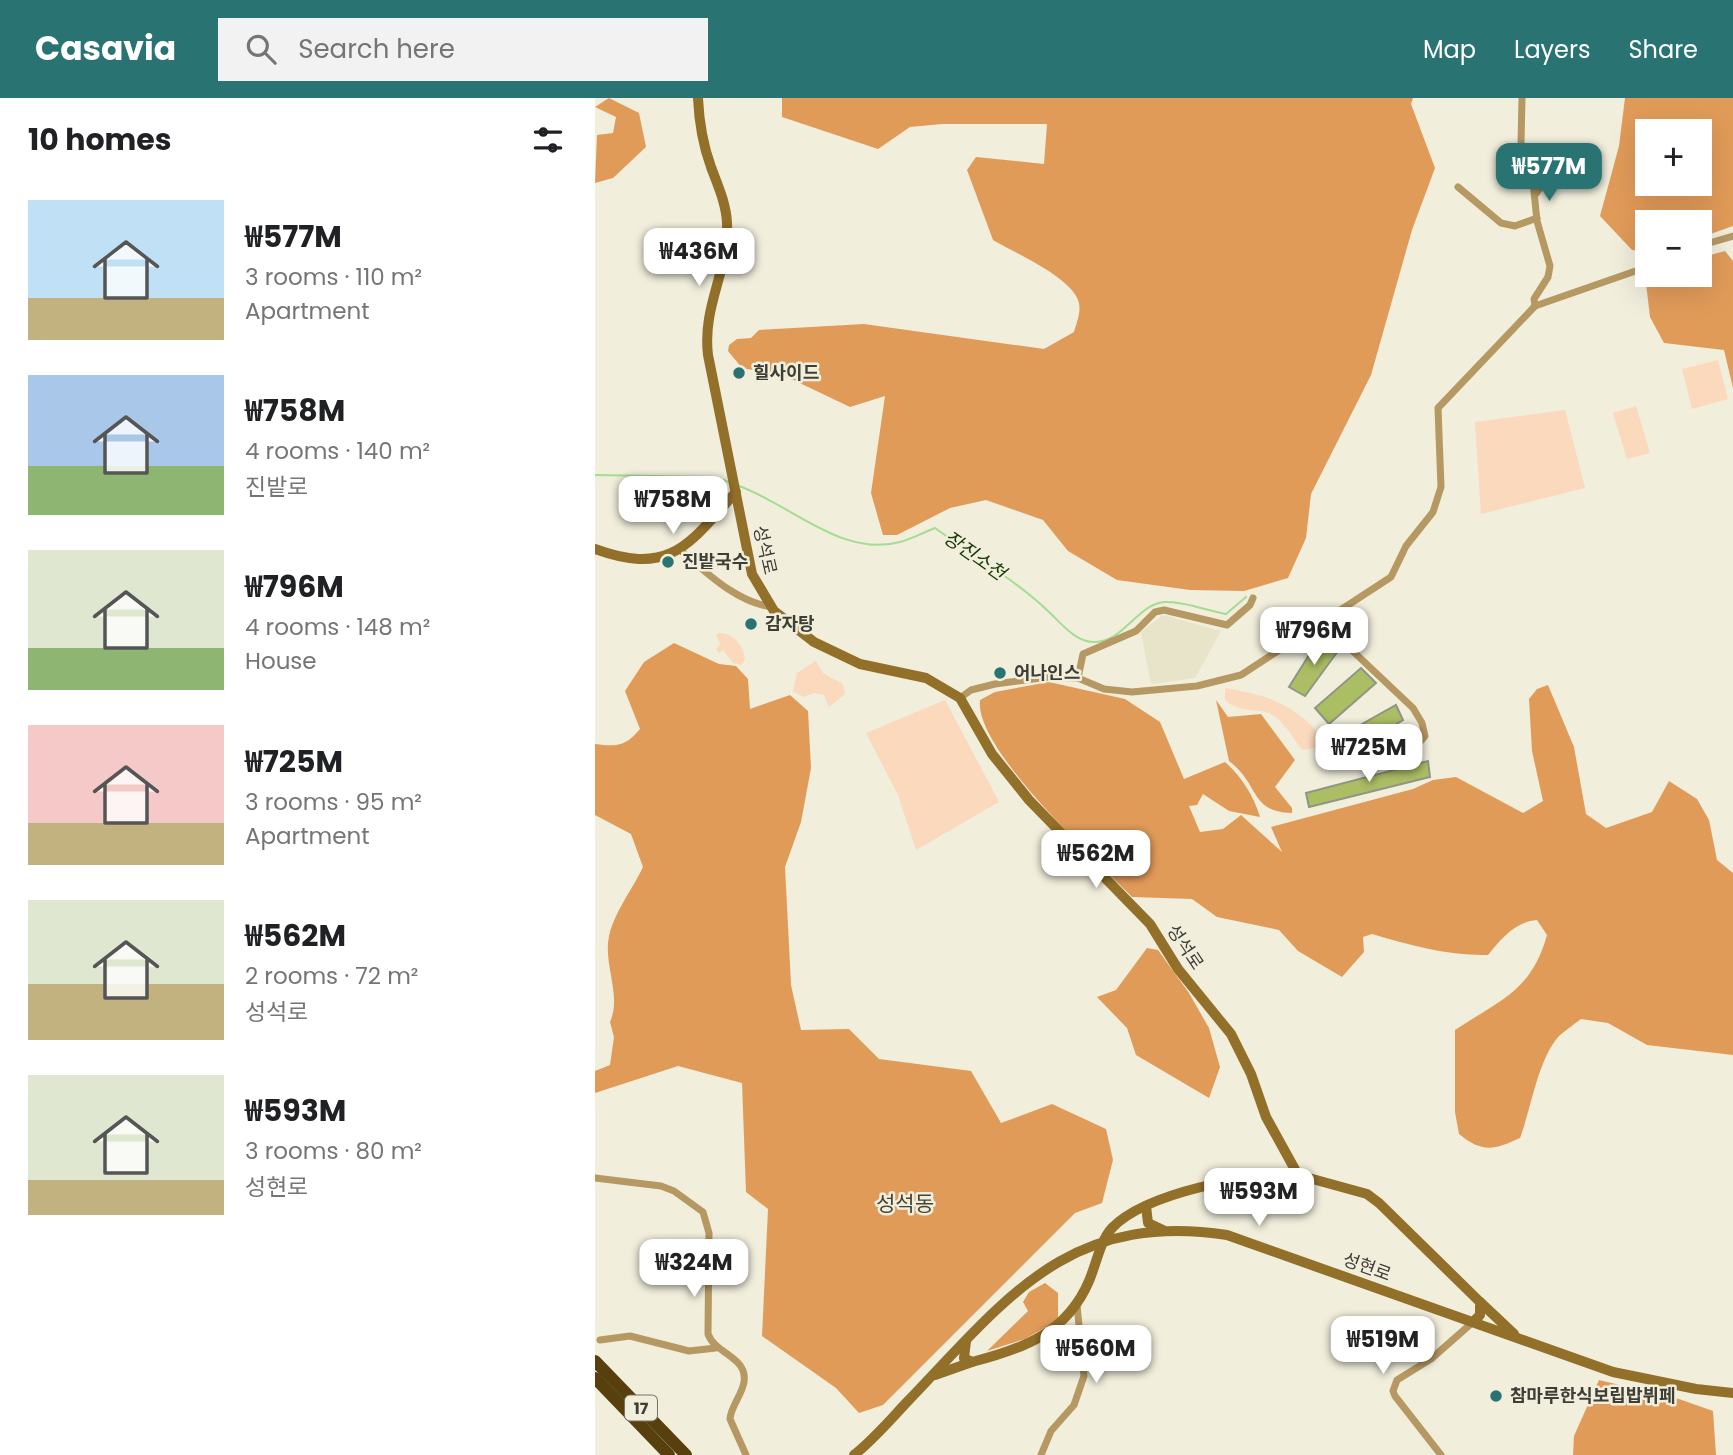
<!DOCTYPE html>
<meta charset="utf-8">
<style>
body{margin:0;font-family:Poppins,"Noto Sans KR",sans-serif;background:#f2f2f2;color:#202124;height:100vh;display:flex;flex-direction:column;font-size:26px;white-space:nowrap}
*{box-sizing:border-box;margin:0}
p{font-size:23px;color:#757577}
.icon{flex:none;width:38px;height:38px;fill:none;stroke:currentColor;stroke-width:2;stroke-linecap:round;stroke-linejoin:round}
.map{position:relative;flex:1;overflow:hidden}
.details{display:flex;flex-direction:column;background:#fff;width:595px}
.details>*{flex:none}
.controls{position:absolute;left:1040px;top:21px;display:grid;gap:14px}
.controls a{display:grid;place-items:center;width:77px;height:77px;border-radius:0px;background:#fff;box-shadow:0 7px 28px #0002;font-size:35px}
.price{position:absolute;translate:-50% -60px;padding:0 16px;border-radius:14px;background:#fff;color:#222;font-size:23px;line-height:46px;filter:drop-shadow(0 2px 4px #0008)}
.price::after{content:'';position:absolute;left:50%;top:42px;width:21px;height:16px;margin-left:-10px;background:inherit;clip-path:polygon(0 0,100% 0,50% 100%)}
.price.active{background:#297473;color:#fff}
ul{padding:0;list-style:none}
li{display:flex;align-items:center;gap:21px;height:175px;padding:0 28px}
li span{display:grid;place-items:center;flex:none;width:196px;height:140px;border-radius:0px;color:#555}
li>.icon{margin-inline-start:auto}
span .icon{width:84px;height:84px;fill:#fffc;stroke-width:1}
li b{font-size:30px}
h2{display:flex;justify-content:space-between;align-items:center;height:84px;padding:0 28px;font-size:30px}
header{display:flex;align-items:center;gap:42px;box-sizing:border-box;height:98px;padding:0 35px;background:#297473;color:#fff}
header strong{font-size:33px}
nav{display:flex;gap:38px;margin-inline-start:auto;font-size:24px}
.search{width:490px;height:63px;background:#f2f2f2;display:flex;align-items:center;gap:18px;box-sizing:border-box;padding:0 24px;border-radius:0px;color:#757577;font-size:26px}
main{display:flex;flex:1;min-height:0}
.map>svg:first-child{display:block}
.built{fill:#e7e4ca}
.green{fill:#fad9bd}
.forest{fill:#e19b59;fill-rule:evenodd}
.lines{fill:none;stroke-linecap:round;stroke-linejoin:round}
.stream{stroke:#a4dd91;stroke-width:2}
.building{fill:#abbe64;stroke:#919584;stroke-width:2}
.street{stroke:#b69862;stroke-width:7}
.secondary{stroke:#93702a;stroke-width:10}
.highway{stroke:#57400e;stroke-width:12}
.poi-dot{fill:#297473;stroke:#f1eedc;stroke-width:2.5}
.labels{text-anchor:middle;stroke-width:5;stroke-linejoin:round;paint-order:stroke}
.shield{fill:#f1eedc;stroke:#747268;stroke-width:2}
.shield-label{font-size:16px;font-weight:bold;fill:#3e3d36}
.poi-label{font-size:18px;font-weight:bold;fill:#3e3d36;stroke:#f1eedc;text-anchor:start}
.street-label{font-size:18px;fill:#3e3d36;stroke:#f1eedc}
.water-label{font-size:19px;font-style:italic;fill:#163a06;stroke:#f1eedc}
.quarter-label{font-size:21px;fill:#454334;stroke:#f1eedc}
</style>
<header>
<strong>Casavia</strong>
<div class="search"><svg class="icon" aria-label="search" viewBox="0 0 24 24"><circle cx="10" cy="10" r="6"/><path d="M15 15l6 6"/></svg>Search here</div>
<nav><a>Map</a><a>Layers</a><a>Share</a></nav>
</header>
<main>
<section class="details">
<h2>10 homes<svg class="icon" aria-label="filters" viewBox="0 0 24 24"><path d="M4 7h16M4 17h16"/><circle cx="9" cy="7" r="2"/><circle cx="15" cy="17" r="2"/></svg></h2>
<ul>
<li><span style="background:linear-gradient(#bfe0f5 70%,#c2b280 0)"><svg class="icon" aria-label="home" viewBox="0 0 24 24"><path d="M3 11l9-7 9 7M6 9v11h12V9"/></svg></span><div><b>₩577M</b><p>3 rooms · 110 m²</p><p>Apartment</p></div></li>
<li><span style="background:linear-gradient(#a9c7e8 65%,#8fb573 0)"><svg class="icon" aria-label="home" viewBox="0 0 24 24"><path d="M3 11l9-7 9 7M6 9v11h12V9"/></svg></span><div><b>₩758M</b><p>4 rooms · 140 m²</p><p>진밭로</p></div></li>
<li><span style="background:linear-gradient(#dfe7d0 70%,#8fb573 0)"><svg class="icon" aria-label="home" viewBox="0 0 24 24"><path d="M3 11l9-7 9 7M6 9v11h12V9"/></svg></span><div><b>₩796M</b><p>4 rooms · 148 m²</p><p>House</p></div></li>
<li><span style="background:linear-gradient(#f6c9c9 70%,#c2b280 0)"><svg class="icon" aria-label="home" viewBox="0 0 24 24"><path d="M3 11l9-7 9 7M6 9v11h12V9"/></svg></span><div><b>₩725M</b><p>3 rooms · 95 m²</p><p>Apartment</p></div></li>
<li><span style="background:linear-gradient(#dfe7d0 60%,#c2b280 0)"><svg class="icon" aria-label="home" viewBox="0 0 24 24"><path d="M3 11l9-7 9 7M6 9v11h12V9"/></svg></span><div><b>₩562M</b><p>2 rooms · 72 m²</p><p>성석로</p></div></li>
<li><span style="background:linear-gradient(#dfe7d0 75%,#c2b280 0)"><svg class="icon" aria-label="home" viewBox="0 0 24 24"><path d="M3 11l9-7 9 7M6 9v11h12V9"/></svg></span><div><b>₩593M</b><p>3 rooms · 80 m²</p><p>성현로</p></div></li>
</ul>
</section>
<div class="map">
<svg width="1138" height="1357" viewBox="0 0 1138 1357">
<rect width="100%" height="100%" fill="#f1eedc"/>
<path class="built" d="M568,517L626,533L600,580L556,586L546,534Z"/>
<g class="green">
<path d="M1123,262L1133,301L1097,311L1087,271Z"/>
<path d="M1041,308L1055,355L1032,361L1018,315Z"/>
<path d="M970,312L990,390L886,416L880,324Z"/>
<path d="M125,535C139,535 149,549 150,562L146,567L138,565L128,552L124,555L121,551L125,546L121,537Z"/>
<path d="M221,563L228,575L248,586L250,596L234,609L229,597L219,595L208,599L198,593L202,575Z"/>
<path d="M630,590C678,598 704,608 734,648L707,652C697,638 685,616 667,613C651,611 644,613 630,602Z"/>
<path d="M350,602L404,704L321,752L303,697L271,635Z"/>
</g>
<g class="forest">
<path d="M14,0L44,15L51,49L18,80L0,85L2,37L18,35L21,19L0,9Z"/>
<path d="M187,0H818L816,6L840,70L817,132L776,277L716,396L711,440L693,480L649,493L595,492L522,482L473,453L448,422L391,402L355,410L302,437H288L276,395L290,298L255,309L190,278L147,270L133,253L134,247L142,241L156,240L164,232L269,226L449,251L479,234C482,223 487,213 483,202C474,178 420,155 398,142L372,72L381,59L449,66L452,26H347L315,29L283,51L187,19Z"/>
<path d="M1030,0H1138V128L1104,140V124H1052V154L1037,152L1005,118L1024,48ZM1052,33H1104V86H1052Z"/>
<path d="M1130,153L1138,163V290L1129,252L1069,245L1055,219L1051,185L1066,177H1104V160Z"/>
<path d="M79,545L124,566L141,568L153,581L155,611L195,597L213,613L216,670L206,724L190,769L196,887L206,932L254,931L284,961L376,973L406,1025L457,1006L511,1031L518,1062L507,1105L480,1115L288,1307L264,1315L241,1290L167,1238L173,1111L151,1094L147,985L83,968L0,995V973L15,967L19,939L15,924C27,897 8,867 14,838C19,815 38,790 48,769L36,736L0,717V646C22,649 31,648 45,631L30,593L49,564Z"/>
<path d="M454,584L530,601L565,624L589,681L630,664C646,678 659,698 665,719L634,713L608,696L602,707L594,708L605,734L628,731L646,717L687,754L676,729L818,691L838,682L861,679L928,715L948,703L937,653L934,601L942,591L953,587L979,649L991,716L1011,730L1057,714L1074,683L1102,701L1114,722L1122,762L1138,775V957L1052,947L1013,925L986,921C979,926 971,932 964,938C943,961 936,1011 925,1040C899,1052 887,1055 864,1036L860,1014V932C905,902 936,894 952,837L942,822C920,824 907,840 893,857C854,858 814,847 777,836L768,839L769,854L747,879L703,853L684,832L622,819L597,801L537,799C502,763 379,651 385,602L400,594Z"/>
<path d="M621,602L633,619L666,616L700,662L680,689L697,710V715C654,714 665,686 634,663Z"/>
<path d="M552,850L563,852L594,895L614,930L625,969L614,1000L541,957L532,930L502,899L521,892Z"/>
<path d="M450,1185L463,1195V1222L430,1241L392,1253L433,1213L428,1204L434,1194Z"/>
<path d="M1004,1282L1084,1301L1118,1313L1121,1357H978L979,1338Z"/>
</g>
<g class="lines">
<g class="stream">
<path d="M0,377L121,379L136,385"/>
<path d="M144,388C195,406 247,460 305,444C317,441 329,434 340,430C377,457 419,481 453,513C466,525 481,545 500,544C531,543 543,503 573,504C591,504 613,513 631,516L651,499"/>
</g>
</g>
<g class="building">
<path d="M726,538L743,553L710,598L694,589Z"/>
<path d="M766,570L781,585L734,626L720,610Z"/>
<path d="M801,607L808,622L754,654L744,639Z"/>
<path d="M833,663L835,679L714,709L711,695Z"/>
</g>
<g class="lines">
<g class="street">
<path d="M927,0L926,45L937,74L942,123L955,168L953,179L939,201L940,208"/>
<path d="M863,89L906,125L920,128L942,120"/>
<path d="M940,97C954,77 964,65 988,59"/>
<path d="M1104,148L1138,138"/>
<path d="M85,452C112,475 140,503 176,509"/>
<path d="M727,524L818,610L827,625L830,638L819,651"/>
<path d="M483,580L488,556L541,533L560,514L569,512L632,527L655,507L658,500"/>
<path d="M365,600L376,592L400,586L454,579L483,580L509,591L537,594L602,588L646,577L796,479L811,448L838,414L846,389L843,310L940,208L1052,169"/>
<path d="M0,1080L66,1088L79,1093L108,1114L114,1135L113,1236C120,1256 153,1259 149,1284C147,1297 136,1308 135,1321L151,1357"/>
<path d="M5,1242L35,1238L94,1253L121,1250"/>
<path d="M446,1357L456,1333L479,1307L489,1278L482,1207"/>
<path d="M846,1357L800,1298L798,1293L802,1282L836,1261L878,1224"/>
</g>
<g class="secondary">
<path d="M103,0C104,23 108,47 116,69C123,88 131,105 132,125C134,173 107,208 113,257L157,476L179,513L219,544L265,566L331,580L365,600L397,656L434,702L555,826L583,871L636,936L656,976L671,1019L703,1077L772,1096L784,1105L885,1204V1217L878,1224"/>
<path d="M0,451C76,479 95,445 141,394"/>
<path d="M551,1108L553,1125L568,1132"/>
<path d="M885,1204L919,1236"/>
<path d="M377,1264C428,1251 472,1235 494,1183C501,1167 505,1143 517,1130C550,1095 657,1074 703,1077"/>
<path d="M340,1277L377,1264L369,1260L371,1243"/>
<path d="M259,1357C279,1341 295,1322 312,1304C411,1201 473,1113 632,1137L1018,1274L1101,1291L1138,1295"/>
</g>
<g class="highway">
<path d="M0,1263L91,1357"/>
<path d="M0,1280L74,1357"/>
</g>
</g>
<g class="poi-dot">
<circle cx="144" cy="275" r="7"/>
<circle cx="73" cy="464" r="7"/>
<circle cx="156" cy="526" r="7"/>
<circle cx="405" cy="575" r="7"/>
<circle cx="901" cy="1298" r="7"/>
</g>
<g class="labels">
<rect class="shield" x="30" y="1297.5" width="32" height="25" rx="5"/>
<g class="shield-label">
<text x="46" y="1316">17</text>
</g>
<g class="poi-label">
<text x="158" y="281">힐사이드</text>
<text x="87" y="470">진밭국수</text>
<text x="170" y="532">감자탕</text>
<text x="419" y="581">어나인스</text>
<text x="915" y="1304">참마루한식보립밥뷔페</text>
</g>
<g class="street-label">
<text transform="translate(170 452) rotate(77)" y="6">성석로</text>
<text transform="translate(590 849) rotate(56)" y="6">성석로</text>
<text transform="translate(772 1169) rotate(20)" y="6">성현로</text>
</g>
<g class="water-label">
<text transform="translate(380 457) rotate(35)" y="7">장진소천</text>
</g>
<g class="quarter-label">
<text x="310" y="1113">성석동</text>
</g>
</g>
</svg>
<div class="controls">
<a>+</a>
<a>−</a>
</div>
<b class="price active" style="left:954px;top:105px">₩577M</b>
<b class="price" style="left:104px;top:190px">₩436M</b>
<b class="price" style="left:78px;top:438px">₩758M</b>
<b class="price" style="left:719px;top:569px">₩796M</b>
<b class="price" style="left:774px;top:686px">₩725M</b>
<b class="price" style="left:501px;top:792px">₩562M</b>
<b class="price" style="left:664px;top:1130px">₩593M</b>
<b class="price" style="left:99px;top:1201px">₩324M</b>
<b class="price" style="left:788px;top:1278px">₩519M</b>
<b class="price" style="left:501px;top:1287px">₩560M</b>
</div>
</main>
